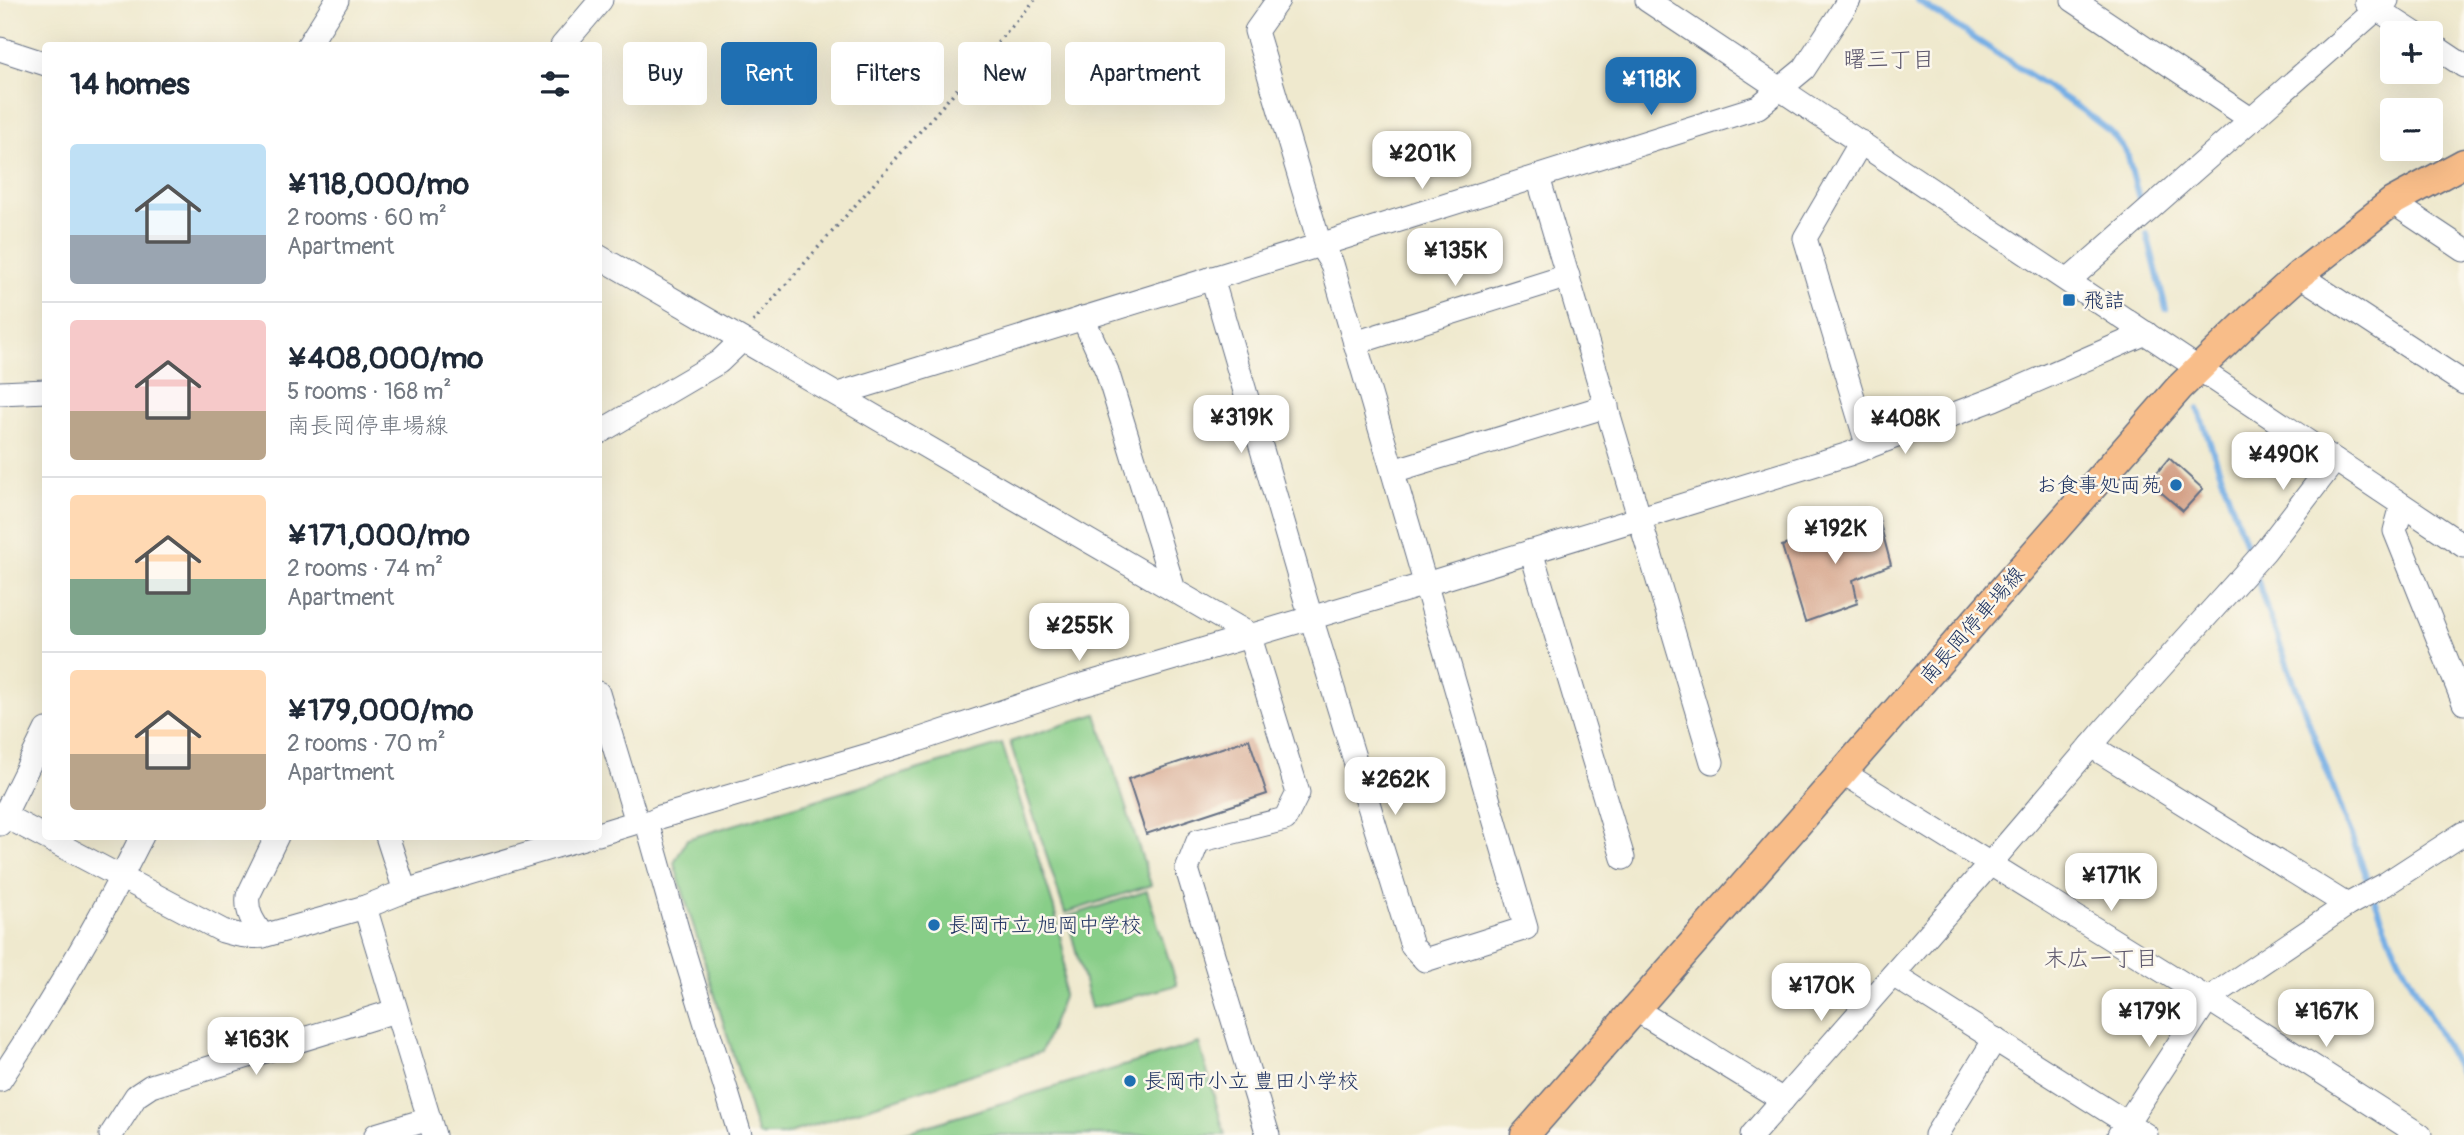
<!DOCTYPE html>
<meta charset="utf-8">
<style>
body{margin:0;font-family:Pangolin,"Klee One",sans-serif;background:#f2f2f3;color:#1f2937;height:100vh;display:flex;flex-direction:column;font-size:26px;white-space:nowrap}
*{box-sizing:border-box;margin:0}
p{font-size:23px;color:#747a83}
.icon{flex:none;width:38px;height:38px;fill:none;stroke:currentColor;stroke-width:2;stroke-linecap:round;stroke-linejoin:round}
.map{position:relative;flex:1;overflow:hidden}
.sheet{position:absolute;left:42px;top:42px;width:560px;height:798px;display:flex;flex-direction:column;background:#fff;border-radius:7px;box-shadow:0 7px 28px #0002}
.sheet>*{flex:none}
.banner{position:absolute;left:623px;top:42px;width:665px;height:63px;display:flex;gap:14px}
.controls{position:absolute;left:2380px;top:21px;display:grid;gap:14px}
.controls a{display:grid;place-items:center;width:63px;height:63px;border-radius:7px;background:#fff;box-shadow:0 7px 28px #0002;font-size:35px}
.price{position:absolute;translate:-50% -60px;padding:0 16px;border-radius:14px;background:#fff;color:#222;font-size:23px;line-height:46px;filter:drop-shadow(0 2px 4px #0008)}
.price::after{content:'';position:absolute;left:50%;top:42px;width:21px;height:16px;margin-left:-10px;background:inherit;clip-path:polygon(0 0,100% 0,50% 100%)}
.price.current{background:#1f6fb2;color:#fff}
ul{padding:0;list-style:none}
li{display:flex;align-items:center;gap:21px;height:175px;padding:0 28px}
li+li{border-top:2px solid #e0e1e3}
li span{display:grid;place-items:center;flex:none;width:196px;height:140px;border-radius:7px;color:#555}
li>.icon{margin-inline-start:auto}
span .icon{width:84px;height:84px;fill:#fffc;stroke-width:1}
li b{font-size:30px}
h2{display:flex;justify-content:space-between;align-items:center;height:84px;padding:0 28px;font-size:30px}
.tag{padding:0 24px;border-radius:7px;background:#fff;box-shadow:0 7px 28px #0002;font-size:24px;line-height:63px}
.tag.current{background:#1f6fb2;color:#fff}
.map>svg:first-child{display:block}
.green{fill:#88ce88;stroke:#527e73;stroke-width:2}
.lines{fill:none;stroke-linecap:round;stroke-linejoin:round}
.stream{stroke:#74aee5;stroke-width:6}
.building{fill:#d4a187}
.minor-casing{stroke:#657085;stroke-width:25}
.major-casing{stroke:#657085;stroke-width:31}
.path{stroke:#657085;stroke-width:3.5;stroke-dasharray:2 5;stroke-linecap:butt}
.minor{stroke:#fff;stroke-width:23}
.major{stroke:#f8bd89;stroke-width:28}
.poi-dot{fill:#1f6fb2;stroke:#fbf7ec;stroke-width:2.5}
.labels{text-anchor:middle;stroke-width:5;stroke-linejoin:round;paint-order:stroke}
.poi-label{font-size:21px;fill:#1b2f5e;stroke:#fbf7ec;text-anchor:start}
.street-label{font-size:21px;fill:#1b2f5e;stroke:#fbf7ec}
.neighbourhood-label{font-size:23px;fill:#5c576c;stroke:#fbf7ec}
</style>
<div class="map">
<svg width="2464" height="1135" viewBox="0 0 2464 1135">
<rect width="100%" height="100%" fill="#fbf7ec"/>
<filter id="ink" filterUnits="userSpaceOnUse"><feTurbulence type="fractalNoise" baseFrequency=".0143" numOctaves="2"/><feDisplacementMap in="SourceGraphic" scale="14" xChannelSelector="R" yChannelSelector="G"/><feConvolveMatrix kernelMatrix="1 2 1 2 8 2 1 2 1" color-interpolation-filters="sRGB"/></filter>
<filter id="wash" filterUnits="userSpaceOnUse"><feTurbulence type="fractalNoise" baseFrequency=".00686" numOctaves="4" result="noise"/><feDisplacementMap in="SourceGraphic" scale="28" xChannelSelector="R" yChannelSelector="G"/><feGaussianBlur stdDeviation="1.57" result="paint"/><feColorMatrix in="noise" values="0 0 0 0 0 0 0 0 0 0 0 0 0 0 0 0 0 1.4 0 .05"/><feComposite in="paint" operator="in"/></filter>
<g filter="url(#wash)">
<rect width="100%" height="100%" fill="#efe9ce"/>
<g class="green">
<path d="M1096,714L1151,885L1065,913L1010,742Z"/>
<path d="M1002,744L1054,908L1064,954L1063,997L1041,1052L783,1135H758L674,863L687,839Z"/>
<path d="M1147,891L1177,985L1091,1008L1067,917Z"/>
<path d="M1199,1043L1225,1135H897Z"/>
</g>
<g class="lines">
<g class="stream">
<path d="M1917,0L2082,110L2111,132L2127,153L2139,199"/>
<path d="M2147,234L2166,309"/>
<path d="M2198,409L2251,559"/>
<path d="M2254,569L2267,610L2385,926L2399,958L2464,1080"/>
</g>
</g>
<g id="blocks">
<g class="building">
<path d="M2169,458L2203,489L2183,511L2149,482Z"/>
<path d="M1878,516L1891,565L1853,580L1858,603L1805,622L1782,546Z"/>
<path d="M1249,739L1267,794L1146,834L1128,779Z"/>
</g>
</g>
</g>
<g filter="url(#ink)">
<use href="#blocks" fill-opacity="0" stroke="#657085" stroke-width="2"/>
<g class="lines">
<defs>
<g id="minor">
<path d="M1647,0L2464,546"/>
<path d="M2073,0L2252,120"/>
<path d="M2366,2L2414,33"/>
<path d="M2431,44L2464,66"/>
<path d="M308,46L337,0"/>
<path d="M562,46L601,0"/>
<path d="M0,49L46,64"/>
<path d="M1861,142L1805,238L1868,447"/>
<path d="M1538,177L1712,762"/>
<path d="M2392,202L2464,250"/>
<path d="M598,256L1249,634L1298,793L1285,819L1198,841L1187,869L1268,1135"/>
<path d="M2299,275L2464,383"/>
<path d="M1212,278L1306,601L1412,946L1425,960L1526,928L1332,264L1320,245L1256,31L1278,0"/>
<path d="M2069,280L2387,0"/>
<path d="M1083,318L1107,371L1174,590"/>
<path d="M1355,343L1568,276"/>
<path d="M0,393L46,391"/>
<path d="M838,394L1320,245L1758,107L1804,69L1849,0"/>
<path d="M598,433L719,362L742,340"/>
<path d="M1393,471L1607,406"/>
<path d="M2402,505L2395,531L2464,703"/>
<path d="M1531,551L1623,858"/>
<path d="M598,693L637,822L598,834"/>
<path d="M2091,746L2347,905"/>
<path d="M1842,772L2208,999L2420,1135"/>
<path d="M5,816L223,931C237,935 249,938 263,936L365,907L434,1135"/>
<path d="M0,824L46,730"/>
<path d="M387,836L405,891"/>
<path d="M365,907L405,891L590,836"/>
<path d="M263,936C254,923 246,913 248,896L277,836"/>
<path d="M1893,975L2146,1135"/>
<path d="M1635,1009L1783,1100"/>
<path d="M0,1080C52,1002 100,921 142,836"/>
<path d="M111,1135L136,1096L151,1086L395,1011"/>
<path d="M376,1135L429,1119"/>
<path d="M740,1135L679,936L647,823L660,817L909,743L1073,688L1426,584L1849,454L1994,399L2146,333"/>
<path d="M1752,1135L1990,864L2107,727L2265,551L2335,460"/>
<path d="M1936,1135L1995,1039"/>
<path d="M2119,1135L2208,999L2347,905L2384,885L2464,833"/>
</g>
<path id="major" d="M1525,1135L2179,388L2250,319L2299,275L2392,202L2464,163"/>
</defs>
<use href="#minor" class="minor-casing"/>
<use href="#major" class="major-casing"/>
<path class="path" d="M753,322L1035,0"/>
<use href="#minor" class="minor"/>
<use href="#major" class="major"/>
</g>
</g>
<g class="poi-dot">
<rect x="2062" y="293" width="14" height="14" rx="3.5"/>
<circle cx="2176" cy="485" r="7"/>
<circle cx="934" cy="925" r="7"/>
<circle cx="1130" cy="1081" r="7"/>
</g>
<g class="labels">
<g class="poi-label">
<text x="2083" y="307">飛詰</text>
<text x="2162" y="492" text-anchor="end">お食事処両苑</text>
<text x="948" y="932">長岡市立 旭岡中学校</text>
<text x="1144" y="1088">長岡市小立 豊田小学校</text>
</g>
<g class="street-label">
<text transform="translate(1972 625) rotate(-49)" y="7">南長岡停車場線</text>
</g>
<g class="neighbourhood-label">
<text x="1889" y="67">曙三丁目</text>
<text x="2101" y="966">末広一丁目</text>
</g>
</g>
</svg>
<div class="controls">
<a>+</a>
<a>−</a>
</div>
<b class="price current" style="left:1651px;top:117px">¥118K</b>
<b class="price" style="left:1422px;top:191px">¥201K</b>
<b class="price" style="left:1455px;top:288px">¥135K</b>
<b class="price" style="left:1241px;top:455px">¥319K</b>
<b class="price" style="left:1905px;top:456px">¥408K</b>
<b class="price" style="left:2283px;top:492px">¥490K</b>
<b class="price" style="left:1835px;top:566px">¥192K</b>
<b class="price" style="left:1079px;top:663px">¥255K</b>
<b class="price" style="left:1395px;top:817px">¥262K</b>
<b class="price" style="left:2111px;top:913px">¥171K</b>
<b class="price" style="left:1821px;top:1023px">¥170K</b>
<b class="price" style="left:2149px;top:1049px">¥179K</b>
<b class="price" style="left:2326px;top:1049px">¥167K</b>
<b class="price" style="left:256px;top:1077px">¥163K</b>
<div class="banner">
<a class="tag">Buy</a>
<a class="tag current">Rent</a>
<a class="tag">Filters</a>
<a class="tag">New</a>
<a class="tag">Apartment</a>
</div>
<section class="sheet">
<h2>14 homes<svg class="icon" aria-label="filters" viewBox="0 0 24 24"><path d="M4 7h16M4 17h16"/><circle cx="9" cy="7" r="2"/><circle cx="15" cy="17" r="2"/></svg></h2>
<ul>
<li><span style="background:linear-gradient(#bfe0f5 65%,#9aa5b1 0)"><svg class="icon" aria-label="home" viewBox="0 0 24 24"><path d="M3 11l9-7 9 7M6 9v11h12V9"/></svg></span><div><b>¥118,000/mo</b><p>2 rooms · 60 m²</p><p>Apartment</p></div></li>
<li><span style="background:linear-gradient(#f6c9c9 65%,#b9a48a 0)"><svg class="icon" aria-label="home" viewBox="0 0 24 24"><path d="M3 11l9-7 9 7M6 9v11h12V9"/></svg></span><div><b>¥408,000/mo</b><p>5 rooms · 168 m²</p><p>南長岡停車場線</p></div></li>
<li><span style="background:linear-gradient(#ffd9b3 60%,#7fa58c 0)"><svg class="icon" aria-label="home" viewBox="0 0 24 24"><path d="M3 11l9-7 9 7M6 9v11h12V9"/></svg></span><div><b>¥171,000/mo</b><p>2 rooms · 74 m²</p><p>Apartment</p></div></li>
<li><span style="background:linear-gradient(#ffd9b3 60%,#b9a48a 0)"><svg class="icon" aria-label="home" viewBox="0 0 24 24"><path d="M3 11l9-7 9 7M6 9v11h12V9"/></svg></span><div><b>¥179,000/mo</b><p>2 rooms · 70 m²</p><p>Apartment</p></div></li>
</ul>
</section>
</div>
